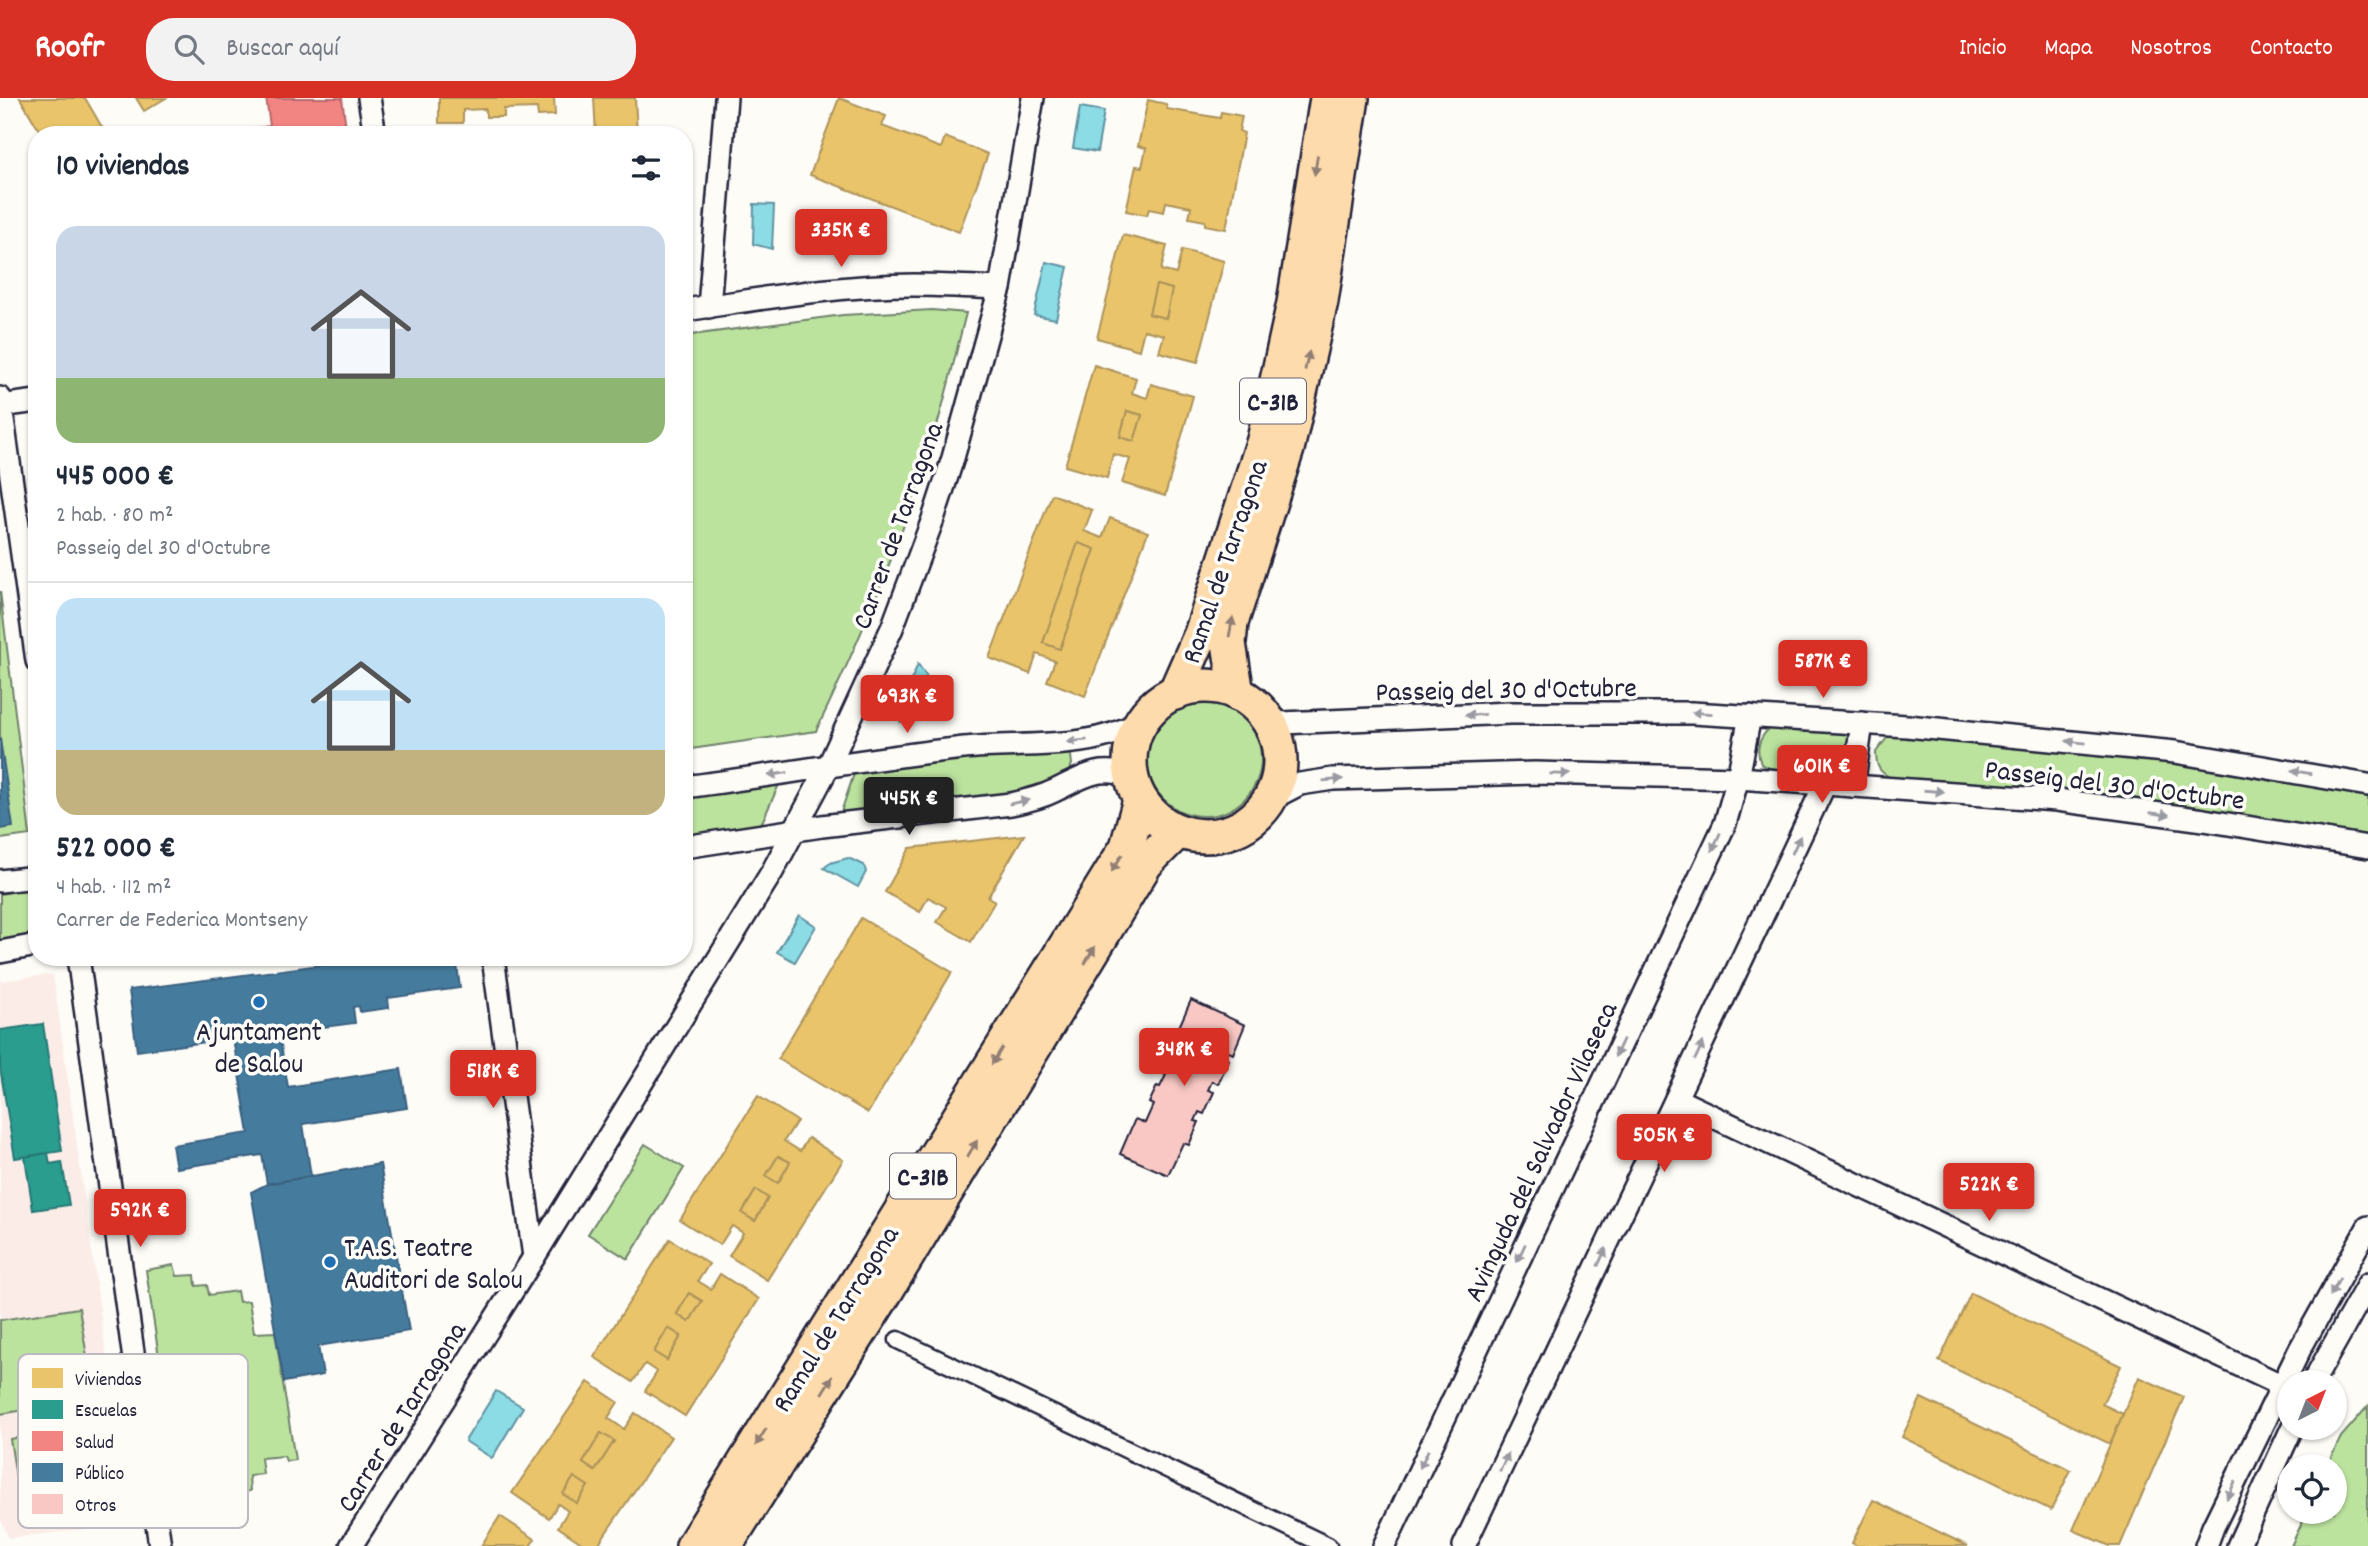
<!DOCTYPE html>
<html lang="es">
<meta charset="utf-8">
<style>
body{margin:0;font-family:Dekko,sans-serif;background:#f2f2f3;color:#1f2937;height:100vh;display:flex;flex-direction:column;font-size:26px;white-space:nowrap}
*{box-sizing:border-box;margin:0}
p{font-size:23px;color:#747a83}
.icon{flex:none;width:38px;height:38px;fill:none;stroke:currentColor;stroke-width:2;stroke-linecap:round;stroke-linejoin:round}
.map{position:relative;flex:1;overflow:hidden}
.panel{position:absolute;left:28px;top:28px;width:665px;height:840px;display:flex;flex-direction:column;background:#fff;border-radius:28px;box-shadow:0 2px 5px #0004}
.panel>*{flex:none}
.needle{width:46px;rotate:42deg}
.controls{position:absolute;left:2277px;top:1272px;display:grid;gap:14px}
.controls a{display:grid;place-items:center;width:70px;height:70px;border-radius:50%;background:#fff;box-shadow:0 2px 5px #0004;font-size:35px}
.price{position:absolute;translate:-50% -60px;padding:0 16px;border-radius:7px;background:#d93025;color:#fff;font-size:23px;line-height:46px;filter:drop-shadow(0 2px 4px #0008)}
.price::after{content:'';position:absolute;left:50%;top:42px;width:21px;height:16px;margin-left:-10px;background:inherit;clip-path:polygon(0 0,100% 0,50% 100%)}
.price.on{background:#222;color:#fff}
ul{padding:0;list-style:none}
li{display:grid;align-content:center;gap:14px;height:371px;padding:0 28px}
li+li{border-top:2px solid #e0e1e3}
li span{display:grid;place-items:center;height:217px;border-radius:21px;color:#555}
li>.icon{margin-inline-start:auto}
span .icon{width:126px;height:126px;fill:#fffc;stroke-width:1}
li b{font-size:30px}
h2{display:flex;justify-content:space-between;align-items:center;height:84px;padding:0 28px;font-size:30px}
header{display:flex;align-items:center;gap:42px;box-sizing:border-box;height:98px;padding:0 35px;background:#d93025;color:#fff}
header strong{font-size:33px}
nav{display:flex;gap:38px;margin-inline-start:auto;font-size:24px}
.search{width:490px;height:63px;background:#f2f2f3;display:flex;align-items:center;gap:18px;box-sizing:border-box;padding:0 24px;border-radius:28px;color:#747a83;font-size:26px}
.map>svg:first-child{display:block}
.built{fill:#fcece8}
.green{fill:#bce39e;stroke:#6f826c;stroke-width:2}
.water{fill:#8bdce5;stroke:#6192a1;stroke-width:2}
.homes{fill:#e9c46a;stroke:#ad935c;stroke-width:2;fill-rule:evenodd}
.schools{fill:#2a9d8f;stroke:#287876;stroke-width:2}
.health{fill:#f28482;stroke:#b4676d;stroke-width:2}
.public{fill:#457b9d;stroke:#3a6080;stroke-width:2}
.building{fill:#f9c8c4;stroke:#22223b;stroke-width:2}
.lines{fill:none;stroke-linecap:round;stroke-linejoin:round}
.pedestrian-casing{stroke:#22223b;stroke-width:21}
.minor-casing{stroke:#22223b;stroke-width:26}
.primary-casing{stroke:#22223b;stroke-width:38}
.pedestrian{stroke:#fdfcf7;stroke-width:16}
.minor{stroke:#fdfcf7;stroke-width:21}
.primary{stroke:#fedbac;stroke-width:33}
.oneway{fill:#907e74}
.oneway2{fill:#9a9aa2}
.poi-dot{fill:#1f6fb2;stroke:#fdfcf7;stroke-width:2.5}
.labels{text-anchor:middle;stroke-width:7;stroke-linejoin:round;paint-order:stroke}
.shield{fill:#fdfcf7;stroke:#646373;stroke-width:2}
.shield-label{font-size:26px;font-weight:bold;fill:#22223b}
.street-label{font-size:28px;fill:#22223b;stroke:#fdfcf7}
.poi-label{font-size:28px;fill:#22223b;stroke:#fdfcf7}
.key{fill:#fdfcf7;stroke:#bbbbbf;stroke-width:2}
.key-label{font-size:19px;fill:#22223b}
</style>
<header>
<strong>Roofr</strong>
<div class="search"><svg class="icon" aria-label="search" viewBox="0 0 24 24"><circle cx="10" cy="10" r="6"/><path d="M15 15l6 6"/></svg>Buscar aquí</div>
<nav><a>Inicio</a><a>Mapa</a><a>Nosotros</a><a>Contacto</a></nav>
</header>
<div class="map">
<svg width="2368" height="1448" viewBox="0 0 2368 1448">
<rect width="100%" height="100%" fill="#fdfcf7"/>
<filter id="ink" filterUnits="userSpaceOnUse"><feTurbulence type="fractalNoise" baseFrequency=".0143" numOctaves="2"/><feDisplacementMap in="SourceGraphic" scale="14" xChannelSelector="R" yChannelSelector="G"/><feConvolveMatrix kernelMatrix="1 2 1 2 8 2 1 2 1" color-interpolation-filters="sRGB"/></filter>
<g filter="url(#ink)">
<path class="built" d="M53,876L130,1426L9,1440L0,1420V883Z"/>
<g class="green">
<path d="M932,212L966,215C956,254 947,295 935,334C904,437 863,536 816,633L684,652V238L843,217Z"/>
<path d="M0,493L30,737L0,741Z"/>
<circle cx="1204" cy="661" r="57"/>
<path d="M1772,628L1841,631L1850,639C1848,650 1849,662 1840,670C1827,681 1775,675 1761,666C1755,650 1759,639 1772,628Z"/>
<path d="M1890,636L2117,654L2368,693V742L1893,681C1879,674 1876,669 1876,654Z"/>
<path d="M1070,650L1072,666L1067,678L1033,694L839,720L855,673L966,658Z"/>
<path d="M781,682L759,731L684,742V696Z"/>
<path d="M33,790L37,814V838L0,844V796Z"/>
<path d="M645,1046L684,1070L628,1161L588,1136Z"/>
<path d="M174,1167L177,1178L195,1177L196,1188L207,1187L209,1197L237,1193L239,1204L249,1203L254,1235L275,1234L295,1362L286,1363L284,1358L261,1360L263,1376L249,1378L250,1393L213,1399L215,1422L196,1425L195,1418L183,1420L146,1172Z"/>
<path d="M79,1210L94,1301L0,1316V1222Z"/>
<path d="M2368,1308V1448H2291L2307,1414H2334V1368H2327L2341,1339Z"/>
<path d="M46,1335L61,1419L46,1421L44,1413L22,1417L10,1341Z"/>
</g>
<g class="water">
<path d="M1080,9L1104,13L1097,54L1073,50Z"/>
<path d="M754,106L774,107L772,151L753,146Z"/>
<path d="M1046,164L1068,169L1056,221L1034,217Z"/>
<path d="M918,566L944,604L914,614L910,620L901,624L897,615Z"/>
<path d="M848,760L864,767L866,774L858,789L824,770L830,765Z"/>
<path d="M799,817L816,828L795,864L777,854Z"/>
<path d="M496,1293L523,1309L492,1360L465,1343Z"/>
</g>
<g class="homes">
<path d="M20,0H85L106,36L42,37Z"/>
<path d="M136,0H166L144,13Z"/>
<path d="M439,0H554L555,17L538,18L537,10L504,11V19H486V11L463,12V25H439Z"/>
<path d="M594,0H635L637,37H596Z"/>
<path d="M839,0L886,18L882,28L941,50L945,39L988,56L959,134L810,77Z"/>
<path d="M1148,2L1166,6L1167,11L1220,20L1221,14L1242,18L1239,33L1244,35L1226,131L1205,127V123L1189,120L1191,109L1166,104L1164,114L1149,111L1147,117L1126,113L1136,68L1142,69L1146,50L1138,48Z"/>
<path d="M1123,137L1167,148L1161,172L1176,176L1182,152L1224,163L1198,264L1159,254L1164,237L1144,232L1139,252L1097,240ZM1156,187L1172,191L1166,220L1149,216Z"/>
<path d="M1156,187L1172,191L1166,220L1149,216Z"/>
<path d="M1094,267L1136,280L1132,295L1147,300L1151,286L1193,298L1165,398L1122,385L1130,361L1113,356L1107,380L1065,368ZM1127,313L1142,317L1134,343L1120,339Z"/>
<path d="M1127,313L1142,317L1134,343L1120,339Z"/>
<path d="M1052,396L1092,412L1084,433L1102,440L1110,420L1148,434L1085,598L1047,583L1055,563L1037,556L1030,576L989,560ZM1078,445L1095,451L1060,551L1043,545Z"/>
<path d="M1078,445L1095,451L1060,551L1043,545Z"/>
<path d="M1024,737L988,799L995,803L971,844L937,824L946,809L928,799L920,814L885,794L910,750Z"/>
<path d="M861,820L952,874L868,1015L778,961Z"/>
<path d="M758,998L797,1023L784,1043L800,1053L808,1040L843,1062L767,1182L729,1158L743,1135L732,1128L720,1147L680,1122ZM778,1058L790,1064L778,1085L766,1078ZM756,1092L768,1100L755,1123L742,1115Z"/>
<path d="M778,1058L790,1064L778,1085L766,1078Z"/>
<path d="M756,1092L768,1100L755,1123L742,1115Z"/>
<path d="M670,1141L709,1166L698,1183L711,1191L720,1176L759,1201L685,1318L645,1293L657,1274L645,1266L633,1284L594,1259ZM689,1195L702,1203L689,1224L677,1216ZM668,1230L681,1238L667,1262L654,1254Z"/>
<path d="M689,1195L702,1203L689,1224L677,1216Z"/>
<path d="M1971,1195L2121,1268L2102,1306L2123,1316L2110,1346L1939,1263Z"/>
<path d="M668,1230L681,1238L667,1262L654,1254Z"/>
<path d="M2139,1279L2184,1299L2120,1448H2110L2073,1432Z"/>
<path d="M588,1284L618,1304L608,1320L624,1331L635,1315L671,1339L597,1448H586L558,1429L568,1413L558,1406L549,1420L512,1395ZM601,1335L614,1343L595,1373L583,1365ZM574,1379L588,1388L577,1405L563,1396Z"/>
<path d="M1921,1300L2071,1372L2051,1412L1902,1339Z"/>
<path d="M601,1335L614,1343L595,1373L583,1365Z"/>
<path d="M574,1379L588,1388L577,1405L563,1396Z"/>
<path d="M1873,1402L1968,1448H1857L1852,1445Z"/>
<path d="M500,1418L535,1441L530,1448H481Z"/>
</g>
<g class="schools">
<path d="M43,926L62,1053L15,1060L0,970V932Z"/>
<path d="M48,1055L50,1066L62,1064L69,1107L33,1112L25,1059Z"/>
</g>
<path class="health" d="M266,0H342L347,37H209L270,28Z"/>
<g class="public">
<path d="M0,641L13,729L0,731Z"/>
<path d="M381,859H456L460,890L388,900L389,910L360,914L359,908L353,909L355,925L137,953L129,892Z"/>
<path d="M279,935L288,989L401,971L407,1010L303,1026L311,1078L267,1086L262,1057L176,1070L172,1047L249,1035L233,941Z"/>
<path d="M380,1066L409,1233L318,1248L323,1277L284,1284L251,1094L267,1086Z"/>
</g>
<path class="building" d="M1191,902L1245,927L1233,956L1227,953L1224,959L1229,962L1218,986L1212,983L1208,992L1214,994L1204,1016L1199,1014L1195,1023L1199,1024L1189,1047L1183,1045L1168,1077L1120,1056L1135,1021L1145,1025L1153,1007L1149,1005L1157,988L1160,989L1166,977L1162,975L1171,956L1175,958L1182,942L1175,938Z"/>
<g class="lines">
<defs>
<path id="pedestrian" d="M898,1242L1328,1448"/>
<g id="minor">
<path d="M369,0L375,37"/>
<path d="M709,209L726,0"/>
<path d="M684,212C760,201 837,187 914,187C943,187 972,189 1000,190"/>
<path d="M0,300L37,563"/>
<path d="M0,308L37,303"/>
<path d="M1264,617L1282,625L1510,615H1692L1907,628L2175,654L2368,687"/>
<path d="M1853,688L1862,625"/>
<path d="M684,689C777,677 871,660 964,650C1023,644 1089,654 1142,623"/>
<path d="M1269,702L1300,686L1333,681L1535,675L1738,680L2057,702L2204,722L2368,749"/>
<path d="M684,749L822,728L1011,706C1026,703 1040,700 1054,693C1084,679 1097,667 1131,678"/>
<path d="M0,783L37,779"/>
<path d="M0,854L37,847"/>
<path d="M78,859L160,1448"/>
<path d="M493,859L534,1159"/>
<path d="M1676,1001L2283,1288"/>
<path d="M2313,1284L2368,1186"/>
<path d="M351,1448L534,1159L772,774L828,669L892,530L933,421L953,360L1000,190L1033,0"/>
<path d="M1384,1448L1725,726L1738,680L1750,618"/>
<path d="M1464,1448L1825,686"/>
<path d="M2206,1448L2213,1429L2300,1251L2368,1129"/>
<path d="M2238,1448L2292,1330"/>
</g>
<g id="primary">
<circle cx="1205" cy="663" r="75"/>
<path d="M1175,595L1201,536L1264,342L1294,205L1327,0"/>
<path d="M1237,596L1229,545L1231,525L1287,351L1321,203L1352,0"/>
<path d="M693,1448L1127,749L1140,702"/>
<path d="M725,1448L883,1198L1146,765L1178,733"/>
</g>
</defs>
<use href="#pedestrian" class="pedestrian-casing"/>
<use href="#minor" class="minor-casing"/>
<use href="#primary" class="primary-casing"/>
<use href="#pedestrian" class="pedestrian"/>
<use href="#minor" class="minor"/>
<use href="#primary" class="primary"/>
</g>
<defs><path id="oneway-solid" d="M-6-.8H1V-3.2L6.5 0L1 3.2V.8H-6Z" transform="scale(1.75)"/></defs>
<g class="oneway">
<use href="#oneway-solid" transform="translate(1316 67) rotate(99)"/>
<use href="#oneway-solid" transform="translate(1307 263) rotate(-77)"/>
<use href="#oneway-solid" transform="translate(1231 529) rotate(-79)"/>
<use href="#oneway-solid" transform="translate(1117 765) rotate(122)"/>
<use href="#oneway-solid" transform="translate(1090 857) rotate(-59)"/>
<use href="#oneway-solid" transform="translate(997 958) rotate(122)"/>
<use href="#oneway-solid" transform="translate(972 1051) rotate(-59)"/>
<use href="#oneway-solid" transform="translate(827 1287) rotate(-58)"/>
<use href="#oneway-solid" transform="translate(761 1339) rotate(122)"/>
</g>
<g class="oneway2">
<use href="#oneway-solid" transform="translate(1702 615) rotate(-177)"/>
<use href="#oneway-solid" transform="translate(1475 617) rotate(177)"/>
<use href="#oneway-solid" transform="translate(1077 643) rotate(174)"/>
<use href="#oneway-solid" transform="translate(2076 644) rotate(-174)"/>
<use href="#oneway-solid" transform="translate(2301 674) rotate(-170)"/>
<use href="#oneway-solid" transform="translate(778 676) rotate(172)"/>
<use href="#oneway-solid" transform="translate(1560 676) rotate(1)"/>
<use href="#oneway-solid" transform="translate(1333 682) rotate(-5)"/>
<use href="#oneway-solid" transform="translate(1934 693) rotate(4)"/>
<use href="#oneway-solid" transform="translate(1019 704) rotate(-11)"/>
<use href="#oneway-solid" transform="translate(2160 716) rotate(8)"/>
<use href="#oneway-solid" transform="translate(1716 744) rotate(115)"/>
<use href="#oneway-solid" transform="translate(1796 747) rotate(-65)"/>
<use href="#oneway-solid" transform="translate(1619 950) rotate(115)"/>
<use href="#oneway-solid" transform="translate(1699 953) rotate(-65)"/>
<use href="#oneway-solid" transform="translate(1521 1155) rotate(115)"/>
<use href="#oneway-solid" transform="translate(1602 1159) rotate(-65)"/>
<use href="#oneway-solid" transform="translate(2335 1189) rotate(119)"/>
<use href="#oneway-solid" transform="translate(1424 1361) rotate(115)"/>
<use href="#oneway-solid" transform="translate(1504 1364) rotate(-65)"/>
<use href="#oneway-solid" transform="translate(2231 1392) rotate(116)"/>
</g>
</g>
<g class="poi-dot">
<circle cx="259" cy="904" r="7"/>
<circle cx="330" cy="1164" r="7"/>
</g>
<g class="labels">
<g class="shield">
<rect x="1240" y="280.5" width="66" height="45" rx="5"/>
<rect x="890" y="1055.5" width="66" height="45" rx="5"/>
</g>
<g class="shield-label">
<text x="1273" y="312">C-31B</text>
<text x="923" y="1087">C-31B</text>
</g>
<g class="street-label">
<text transform="translate(896 427) rotate(-70)" y="10">Carrer de Tarragona</text>
<text transform="translate(1223 463) rotate(-71)" y="10">Ramal de Tarragona</text>
<text transform="translate(1506 590) rotate(-1)" y="10">Passeig del 30 d'Octubre</text>
<text transform="translate(2115 685) rotate(7)" y="10">Passeig del 30 d'Octubre</text>
<text transform="translate(1539 1053) rotate(-65)" y="10">Avinguda del Salvador Vilaseca</text>
<text transform="translate(834 1220) rotate(-58)" y="10">Ramal de Tarragona</text>
<text transform="translate(400 1318) rotate(-58)" y="10">Carrer de Tarragona</text>
</g>
<g class="poi-label">
<text x="259" y="942">Ajuntament<tspan x="259" dy="32">de Salou</tspan></text>
<text x="344" y="1158" text-anchor="start">T.A.S. Teatre<tspan x="344" dy="32">Auditori de Salou</tspan></text>
</g>
</g>
<rect x="18" y="1256" width="230" height="174" rx="10" class="key"/>
<rect x="32" y="1270" width="31" height="20" fill="#e9c46a"/>
<rect x="32" y="1302" width="31" height="19" fill="#2a9d8f"/>
<rect x="32" y="1333" width="31" height="20" fill="#f28482"/>
<rect x="32" y="1365" width="31" height="19" fill="#457b9d"/>
<rect x="32" y="1396" width="31" height="20" fill="#f9c8c4"/>
<g class="key-label">
<text x="75" y="1287">Viviendas</text>
<text x="75" y="1318">Escuelas</text>
<text x="75" y="1350">Salud</text>
<text x="75" y="1381">Público</text>
<text x="75" y="1413">Otros</text>
</g>
</svg>
<div class="controls">
<a><svg class="needle" viewBox="-14 -14 28 28"><path d="M0-13l5 13h-10z" fill="#e53935"/><path d="M0 13l5-13h-10z" fill="#747a83"/></svg></a>
<a><svg class="icon" aria-label="locate" viewBox="0 0 24 24"><circle cx="12" cy="12" r="6"/><path d="M12 2v4M12 18v4M2 12h4M18 12h4"/></svg></a>
</div>
<b class="price" style="left:841px;top:171px">335K €</b>
<b class="price" style="left:1823px;top:602px">587K €</b>
<b class="price" style="left:907px;top:637px">693K €</b>
<b class="price" style="left:1822px;top:707px">601K €</b>
<b class="price on" style="left:909px;top:739px">445K €</b>
<b class="price" style="left:1184px;top:990px">348K €</b>
<b class="price" style="left:493px;top:1012px">518K €</b>
<b class="price" style="left:1664px;top:1076px">505K €</b>
<b class="price" style="left:1989px;top:1125px">522K €</b>
<b class="price" style="left:140px;top:1151px">592K €</b>
<section class="panel">
<h2>10 viviendas<svg class="icon" aria-label="filters" viewBox="0 0 24 24"><path d="M4 7h16M4 17h16"/><circle cx="9" cy="7" r="2"/><circle cx="15" cy="17" r="2"/></svg></h2>
<ul>
<li><span style="background:linear-gradient(#c9d6e8 70%,#8fb573 0)"><svg class="icon" aria-label="home" viewBox="0 0 24 24"><path d="M3 11l9-7 9 7M6 9v11h12V9"/></svg></span><div><b>445 000 €</b><p>2 hab. · 80 m²</p><p>Passeig del 30 d'Octubre</p></div></li>
<li><span style="background:linear-gradient(#bfe0f5 70%,#c2b280 0)"><svg class="icon" aria-label="home" viewBox="0 0 24 24"><path d="M3 11l9-7 9 7M6 9v11h12V9"/></svg></span><div><b>522 000 €</b><p>4 hab. · 112 m²</p><p>Carrer de Federica Montseny</p></div></li>
</ul>
</section>
</div>
